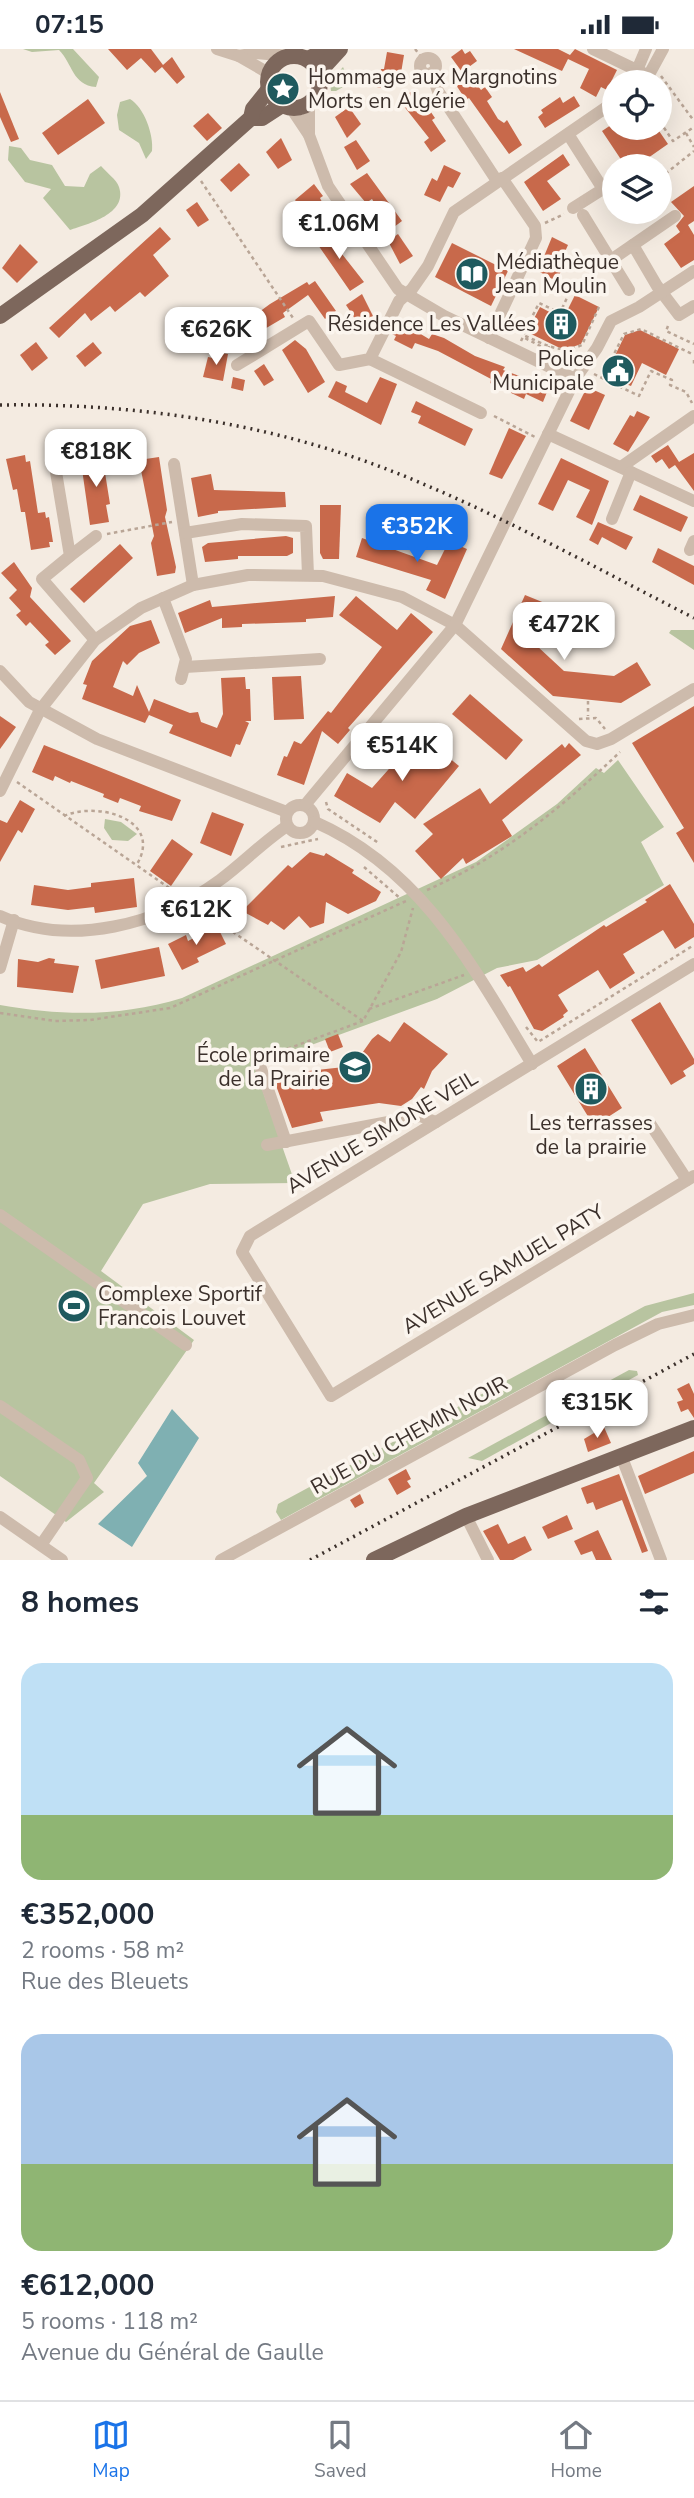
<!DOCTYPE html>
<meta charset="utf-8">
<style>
body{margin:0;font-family:"Nunito Sans",sans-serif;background:#f2f2f3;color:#1f2937;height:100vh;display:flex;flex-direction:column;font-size:26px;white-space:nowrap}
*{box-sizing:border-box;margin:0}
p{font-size:23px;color:#747a83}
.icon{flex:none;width:38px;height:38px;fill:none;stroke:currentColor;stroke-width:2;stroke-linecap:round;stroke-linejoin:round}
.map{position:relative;height:1511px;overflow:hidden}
.drawer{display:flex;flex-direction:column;background:#fff;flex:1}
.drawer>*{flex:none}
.controls{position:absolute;left:602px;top:21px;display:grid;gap:14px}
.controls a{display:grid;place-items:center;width:70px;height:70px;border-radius:50%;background:#fff;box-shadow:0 7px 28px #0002;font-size:35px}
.price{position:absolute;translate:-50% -60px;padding:0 16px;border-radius:14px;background:#fff;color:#222;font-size:23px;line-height:46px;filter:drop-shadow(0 2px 4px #0008)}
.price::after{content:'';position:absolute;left:50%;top:42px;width:21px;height:16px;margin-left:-10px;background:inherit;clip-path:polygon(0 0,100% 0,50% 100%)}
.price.selected{background:#1a73e8;color:#fff}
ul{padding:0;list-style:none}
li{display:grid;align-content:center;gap:14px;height:371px;padding:0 21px}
li span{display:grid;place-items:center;height:217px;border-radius:21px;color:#555}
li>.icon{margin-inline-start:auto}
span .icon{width:126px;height:126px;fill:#fffc;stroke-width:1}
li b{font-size:30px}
h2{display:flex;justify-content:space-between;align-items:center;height:84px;padding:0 21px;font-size:30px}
.status{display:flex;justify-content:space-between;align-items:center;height:49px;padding:0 35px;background:#fff;direction:ltr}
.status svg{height:19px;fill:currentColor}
.dock{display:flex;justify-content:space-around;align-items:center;height:98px;border-top:2px solid #e0e1e3;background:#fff;font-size:19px;color:#747a83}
.dock a{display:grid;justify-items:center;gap:4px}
.dock .selected{color:#1a73e8}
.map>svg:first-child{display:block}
.green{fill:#b8c4a0}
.water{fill:#7fb0b2}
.building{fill:#c8694b}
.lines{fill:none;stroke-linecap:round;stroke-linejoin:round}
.path{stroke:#b9a596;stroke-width:2.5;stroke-dasharray:3.5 3.5;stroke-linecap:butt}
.minor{stroke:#cdbbac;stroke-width:12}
.major{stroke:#7d675c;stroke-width:16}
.rail{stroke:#3b302b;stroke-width:3.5;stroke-dasharray:2 5;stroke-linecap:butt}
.labels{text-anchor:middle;stroke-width:7;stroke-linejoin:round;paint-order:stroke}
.poi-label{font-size:21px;fill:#3b302b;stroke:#fbf5ee;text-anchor:start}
.street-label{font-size:21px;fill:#3b302b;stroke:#fbf5ee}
</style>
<div class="status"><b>07:15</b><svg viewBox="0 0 49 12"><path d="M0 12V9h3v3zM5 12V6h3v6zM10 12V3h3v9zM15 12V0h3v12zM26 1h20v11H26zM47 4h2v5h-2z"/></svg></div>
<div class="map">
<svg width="694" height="1511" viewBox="0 0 694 1511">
<rect width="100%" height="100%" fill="#f4ebe1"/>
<g class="green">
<path d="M23,0H73L99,28L96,38C72,36 73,15 59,1L32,3Z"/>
<path d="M343,18L350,34L336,42H331L330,33Z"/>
<path d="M130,50C144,58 154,86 152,102L146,110L139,94L119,81L117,66L120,53Z"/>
<path d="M9,97L21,99L30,111L52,116L65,137L84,138L90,125L101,117C106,123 117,131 119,138C128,165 88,175 70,181L43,149L51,140L25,133L8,111Z"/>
<path d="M671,581H694V601L669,584Z"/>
<path d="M618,711L664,778L641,793L664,836L537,911L497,919L437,950L254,1017L295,1134L210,1135L143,1155L101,1222L194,1291L94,1434L104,1443L66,1473L0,1427V956C63,967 120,968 182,949L476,813L557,755L596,719L604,724Z"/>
<path d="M105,770L121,773L137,785L128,792L112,791L104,779Z"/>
<path d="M694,1244V1256L662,1263L281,1471L276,1463L278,1455L645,1257Z"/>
<path d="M629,1321L637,1322L638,1326L482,1412L468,1409Z"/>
</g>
<path class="water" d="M172,1360L199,1389L132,1498L98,1475L147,1427L138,1414Z"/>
<g class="building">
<path d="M108,0H151L163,16L172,8L185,28L177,35L162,18L155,24L141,9L127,21Z"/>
<path d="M462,0L465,5L470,2L477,12L462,23L451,8Z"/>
<path d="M514,0H558L570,6L575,0L617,21L607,41L601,38L596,48L580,39L589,20L568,10L562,22Z"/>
<path d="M387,3L404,6L401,24L394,22L390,41L372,37L374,25L380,26L381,20H384Z"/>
<path d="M470,27L481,41L485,38L492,48L487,52L498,70L504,74L507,71L522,96L509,105L469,49L466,51L456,36Z"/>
<path d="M415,40L435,69L432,71L446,92L431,103L424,93L429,89L399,51Z"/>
<path d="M0,43L19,90L11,93L0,68Z"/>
<path d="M574,47L580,57L545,79L538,68L543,64L541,61L560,48L563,54Z"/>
<path d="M88,50L105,74L58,106L42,84Z"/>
<path d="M349,58L361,75L347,89L335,68Z"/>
<path d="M208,64L222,79L207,92L193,77Z"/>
<path d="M614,74V79H632L636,85L645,79H657L668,95L638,116L628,106L622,112L602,82Z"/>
<path d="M281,89L292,111L278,120L266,103Z"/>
<path d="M356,91L370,112L357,121L344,98Z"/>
<path d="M563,105L570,116L547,132L561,150L543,162L524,133Z"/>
<path d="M239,114L250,126L231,143L220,131Z"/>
<path d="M444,116L461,124L453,139L448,137L440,153L424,146L432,129L437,132Z"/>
<path d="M367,124L402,172L390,181L372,150L366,154L350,135Z"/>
<path d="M314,135L323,147L320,149L322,153L305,165L295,151Z"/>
<path d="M694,137V172L688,176L694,186V211L681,219L664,195L680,183L676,177L684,167L671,153Z"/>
<path d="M197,153L209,171L198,178L186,161Z"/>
<path d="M160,178L171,190L153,206L169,227L145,248L140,243L115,263L110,257L91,272L85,264L59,289L49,279Z"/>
<path d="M332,182L342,205L364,233L350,242L316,193Z"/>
<path d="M398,185L413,207L400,215L388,192Z"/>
<path d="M552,188L568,196L558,218L562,220L556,232L538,222Z"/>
<path d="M452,194L508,222L491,257L435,228Z"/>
<path d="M20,195L38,213L17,234L2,219Z"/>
<path d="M315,232L336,262L325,270L308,246L283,264L285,268L251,288L253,291L236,302L229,290L234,287L232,283L270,255L307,233L309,236Z"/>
<path d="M362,245L373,267L359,276L346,256Z"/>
<path d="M575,246L599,258L581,295L564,301L527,283L540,258L563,270Z"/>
<path d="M399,272L429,290L432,285L444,289L475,307L505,318L503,321L549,338L543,353L526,345L524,350L490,334L491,330L438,302L415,294L412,300L394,291L396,287L392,285Z"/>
<path d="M640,281L679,300L666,326L642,314L631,337L605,327L625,286Z"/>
<path d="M295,291L306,300L325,333L308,344L282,301Z"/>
<path d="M36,293L48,309L32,322L20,306Z"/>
<path d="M93,293L102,304L85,318L76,307Z"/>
<path d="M215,303L228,305L223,332L203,328L208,308L213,309Z"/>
<path d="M264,315L274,331L264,337L254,322Z"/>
<path d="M233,328L245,331L243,342L231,339Z"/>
<path d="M380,328L397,335L381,376L328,348L336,332L347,337L345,343L367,354Z"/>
<path d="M587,338L605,346L589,381L570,372Z"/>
<path d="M416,352L473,380L465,397L418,374L421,367L411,363Z"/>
<path d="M637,362L650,368L628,403L613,395L630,366L634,368Z"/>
<path d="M509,379L526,387L502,430L489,425Z"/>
<path d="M668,396L679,413L694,404V442L675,416L669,420L662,410L656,414L651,407Z"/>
<path d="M102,405L110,455L106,456L109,473L90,476L81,413L83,408Z"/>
<path d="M25,406L26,413L30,412L38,464L45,463L46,469L49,468L53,493H49L50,498L31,501L25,463H21L17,440L13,441L6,410Z"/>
<path d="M159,408L167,461L165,468L176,518L175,524L157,527L151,494L154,487L139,411Z"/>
<path d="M561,409L609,432L592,476L576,468L590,441L568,431L553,462L538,455Z"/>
<path d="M211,425L214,441L285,443L286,458L218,462V464L198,468L191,429Z"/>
<path d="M640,446L688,468L681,483L633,461Z"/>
<path d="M320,456H341L339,510H323L320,504Z"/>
<path d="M598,473L633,488L626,501L602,488L598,496L589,491Z"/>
<path d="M286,487L293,489V504L287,507H238V510L205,513L202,498L208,494Z"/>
<path d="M362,489L437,516L446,498L450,499L453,494L467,500L445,550L426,541L431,531L356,508Z"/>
<path d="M120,495L133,509L84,554L70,540Z"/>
<path d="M658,499L694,517V536L652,513Z"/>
<path d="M14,513L32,539L30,548L71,592L55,606L45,596L49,593L30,573L26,577L16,566L21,562L9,549L17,541L1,524Z"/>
<path d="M525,546L552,557L537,597L564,622L614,627L637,613L651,636L621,654L553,647L501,600Z"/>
<path d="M335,547L333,568L306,570V573L242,575V578L222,579V569L185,584L178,564L210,551L212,558Z"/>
<path d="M356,547L397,581L411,564L433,583L348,679L350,681L338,695L322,682L304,736L277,726L284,707L287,708L294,692L301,695L328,662L331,664L382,598L339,566Z"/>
<path d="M151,571L160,594L139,604L127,616L123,612L113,638L133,647L137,636L149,663L154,650L190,664L198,663L201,673L217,679L223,665L221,629L245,628L246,640H250L251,672H245L249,674L240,696L236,695L231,708L169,684L173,676L149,666L145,674L82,650L87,636L83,635L92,612L130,577Z"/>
<path d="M301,627L304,670L274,671L272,628Z"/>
<path d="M470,645L523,691L506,711L452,665Z"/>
<path d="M694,657V814L676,784L684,779L632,694Z"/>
<path d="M0,667L16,678L0,700Z"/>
<path d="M420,685L459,717L415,770L395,753L380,774L334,747L347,724L372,739Z"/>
<path d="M569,694L581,706L502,771L512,787L466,815L463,809L441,830L415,802L433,785L423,775L480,739L490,755L562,695L565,699Z"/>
<path d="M44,696L181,751L172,772L139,762L141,757L120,749L118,754L103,748L104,745L71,732L70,734L55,727L53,732L32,723Z"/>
<path d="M20,751L35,760L22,784L18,781L0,813V771L7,774Z"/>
<path d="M212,763L244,775L231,807L200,794Z"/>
<path d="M172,790L193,805L171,837L150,822Z"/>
<path d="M310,803L324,807L326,804L354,821L352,824L381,843L376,852L348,865L326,853L324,874L310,879L299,867L284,881L271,872L268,876L242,862L288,816L292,819Z"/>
<path d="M134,829L137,858L95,864L94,858L68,861L31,856L34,836L68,841L91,838V834Z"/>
<path d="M670,835L694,875V888L675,900L663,881L623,905L635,924L610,940L598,921L558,946L568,962L563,966L564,968L542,982L534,980L510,937L508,938L500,926L523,918L526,923L539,915L542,918L604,876L606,878L647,853L645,851Z"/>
<path d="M217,877L226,895L197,909L199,913L182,921L168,895L186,886L188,892Z"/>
<path d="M159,898L165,927L101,940L95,911Z"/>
<path d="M49,909L55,910L54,914L79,917L73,944L17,938L18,910L38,913Z"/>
<path d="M660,953L694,1010V1015L683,1022L686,1027L671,1036L631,971Z"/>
<path d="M404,973L448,1005L432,1022L424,1040L421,1038L412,1050L401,1057L379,1054L320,1063L323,1072L292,1079L272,1026L353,1017L372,990L378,985L390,993Z"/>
<path d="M338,985L343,998L330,1003L325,990Z"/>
<path d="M585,999L622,1059L608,1068L611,1073L597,1082L557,1017Z"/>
<path d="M689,1334L694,1345V1369L688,1360L681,1363L677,1353L683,1351L677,1340Z"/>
<path d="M604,1378L611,1394L588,1403L584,1390Z"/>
<path d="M694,1402V1424L645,1445L638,1427Z"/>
<path d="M406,1420L411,1430L407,1432L411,1438L397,1446L388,1430Z"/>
<path d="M619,1425L648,1502L642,1504L622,1451L596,1461L593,1453L587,1455L581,1439Z"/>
<path d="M360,1445L364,1454L355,1459L350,1451Z"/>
<path d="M567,1466L573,1480L548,1490L542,1478Z"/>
<path d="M498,1475L508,1495L525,1487L532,1501L513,1511H500L483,1482Z"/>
<path d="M598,1481L612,1511H596L592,1502L581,1506L574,1492Z"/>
</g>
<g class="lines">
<g class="path">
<path d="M415,0L423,10"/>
<path d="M661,27L694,72"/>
<path d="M660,73L673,92L694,78"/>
<path d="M686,84L694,98"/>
<path d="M660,129L694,102"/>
<path d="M201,132L293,269"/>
<path d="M545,174L564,165"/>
<path d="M599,258L582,296C559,306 545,295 523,286L539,254L560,264L571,240L600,220"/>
<path d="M668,277L666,282L694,295"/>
<path d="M521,292L523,288L548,301L549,297"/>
<path d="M694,311V316"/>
<path d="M594,325L639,347L651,322L672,331L670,336L686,343L692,354"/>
<path d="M602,329L624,285L641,280L694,306"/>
<path d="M494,367L535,388"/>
<path d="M107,485L172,473"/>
<path d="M588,652V667"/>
<path d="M579,670L596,669L605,680"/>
<path d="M17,733L175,843"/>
<path d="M326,753L328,760L380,795"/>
<path d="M64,767C97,752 165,770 136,817"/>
<path d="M281,798L318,790"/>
<path d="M364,818L401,850"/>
<path d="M427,841C501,809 562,758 620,703"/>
<path d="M198,859L363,972L401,903L413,859"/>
<path d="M369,960L464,926"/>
<path d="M0,964L55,972L90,971L170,959L406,852"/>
<path d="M526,978L538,993L694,896"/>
<path d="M268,1007L363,972"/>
</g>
<g class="minor">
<path d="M217,0L239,7L256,4L290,7"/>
<path d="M593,0L649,27"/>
<path d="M239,7L270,25"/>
<circle cx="428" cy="17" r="8"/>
<path d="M431,24L438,42L497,132"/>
<path d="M632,33L646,0"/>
<path d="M645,33L663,0"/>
<path d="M309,55V86"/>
<path d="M291,59L309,86L328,137L398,240L444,267L575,330"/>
<path d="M568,85L603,140L573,159"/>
<path d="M583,166L629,241"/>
<path d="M633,196L657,237L679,266L694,257"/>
<path d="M611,211L675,167"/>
<path d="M489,289L536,189L535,177L502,129"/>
<path d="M370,310L481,364"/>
<path d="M237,316L309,272L339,316L370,310L399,252L412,240L428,217L454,163L614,53"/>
<path d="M548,385L694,452"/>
<path d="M54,411L70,507L42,530L95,591"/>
<path d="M174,415L193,536"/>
<path d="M621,418L694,367"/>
<path d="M612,470L631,423"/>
<path d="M185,484L242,475L306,477L308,526"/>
<path d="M690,501L694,492"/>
<path d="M70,507L96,487"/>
<path d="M163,549L186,610L181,630"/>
<path d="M185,618L320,610"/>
<path d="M0,622L29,653L97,690L287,763"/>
<path d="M0,742L40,661L95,591L141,559L193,536L248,526L323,527L402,548L455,576L586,692L597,695L611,690L694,640"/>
<circle cx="300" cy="770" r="14"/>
<path d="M305,756L455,576L575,330L597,299L611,272L639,258L694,222"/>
<path d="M315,773C422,820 474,919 532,1015"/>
<path d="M0,867C71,899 160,875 220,831C243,814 263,793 287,777"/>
<path d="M694,915L250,1187L242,1203L331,1347L694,1127"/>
<path d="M0,919L14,871"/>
<path d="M258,1011L286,1093"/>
<path d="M649,1073L687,1131"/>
<path d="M267,1096L420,1067L436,1073"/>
<path d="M0,1166L186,1296"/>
<path d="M0,1357L79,1411L87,1429L41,1496"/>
<path d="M621,1406L661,1511"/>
<path d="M466,1467L488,1511"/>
<path d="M0,1468L62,1511"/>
<path d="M221,1511L615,1296L658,1275L694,1266"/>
</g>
<g class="major">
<circle cx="294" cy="33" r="26"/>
<path d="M308,10L328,0"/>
<path d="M319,23L340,0"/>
<path d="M251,69H262L282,56"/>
<path d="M0,267L142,166L251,69L253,60L269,40"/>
<path d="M374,1511L466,1467L694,1379"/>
</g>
<g class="rail">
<path d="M0,356C133,354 265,373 389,421C494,462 594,518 694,569"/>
<path d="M310,1511L694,1305"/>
</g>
</g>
<defs>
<symbol id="sight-disc" viewBox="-11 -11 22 22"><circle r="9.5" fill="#1f5a5e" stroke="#fbf5ee"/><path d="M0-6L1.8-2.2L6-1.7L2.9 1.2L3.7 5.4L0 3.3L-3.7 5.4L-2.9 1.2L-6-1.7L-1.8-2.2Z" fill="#fff"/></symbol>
<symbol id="library-disc" viewBox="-11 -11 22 22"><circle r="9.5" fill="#1f5a5e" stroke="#fbf5ee"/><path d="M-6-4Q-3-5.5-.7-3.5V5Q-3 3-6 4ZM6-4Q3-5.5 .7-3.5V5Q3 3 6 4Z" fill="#fff"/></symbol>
<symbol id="building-disc" viewBox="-11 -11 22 22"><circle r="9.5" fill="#1f5a5e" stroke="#fbf5ee"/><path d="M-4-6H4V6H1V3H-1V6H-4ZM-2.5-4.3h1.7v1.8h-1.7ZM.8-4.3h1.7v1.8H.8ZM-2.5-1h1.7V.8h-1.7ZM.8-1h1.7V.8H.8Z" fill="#fff"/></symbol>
<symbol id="civic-disc" viewBox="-11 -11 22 22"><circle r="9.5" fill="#1f5a5e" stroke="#fbf5ee"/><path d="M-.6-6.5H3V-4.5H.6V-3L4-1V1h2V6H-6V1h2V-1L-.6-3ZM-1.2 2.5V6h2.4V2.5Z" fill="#fff"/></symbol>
<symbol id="school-disc" viewBox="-11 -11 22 22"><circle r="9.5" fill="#1f5a5e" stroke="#fbf5ee"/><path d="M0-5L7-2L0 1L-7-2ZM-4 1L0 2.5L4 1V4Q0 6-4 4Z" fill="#fff"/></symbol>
<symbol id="stadium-disc" viewBox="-11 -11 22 22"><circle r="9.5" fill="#1f5a5e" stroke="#fbf5ee"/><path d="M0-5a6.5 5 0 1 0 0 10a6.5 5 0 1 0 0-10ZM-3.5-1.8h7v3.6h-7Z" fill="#fff"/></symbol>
</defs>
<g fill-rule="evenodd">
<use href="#sight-disc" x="264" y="21" width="38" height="38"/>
<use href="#library-disc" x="453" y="206" width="38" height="38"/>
<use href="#building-disc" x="542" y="256" width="38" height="38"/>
<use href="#civic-disc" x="599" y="303" width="38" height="38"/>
<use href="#school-disc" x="336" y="999" width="38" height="38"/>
<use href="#building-disc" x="572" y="1021" width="38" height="38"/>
<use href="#stadium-disc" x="55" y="1238" width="38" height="38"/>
</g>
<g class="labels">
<g class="poi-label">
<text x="308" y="35">Hommage aux Margnotins<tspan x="308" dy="24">Morts en Algérie</tspan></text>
<text x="496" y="220">Médiathèque<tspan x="496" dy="24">Jean Moulin</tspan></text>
<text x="536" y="282" text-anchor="end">Résidence Les Vallées</text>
<text x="594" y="317" text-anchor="end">Police<tspan x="594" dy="24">Municipale</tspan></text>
<text x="330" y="1013" text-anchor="end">École primaire<tspan x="330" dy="24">de la Prairie</tspan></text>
<text x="591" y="1081" text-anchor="middle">Les terrasses<tspan x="591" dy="24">de la prairie</tspan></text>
<text x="98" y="1252">Complexe Sportif<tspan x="98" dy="24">Francois Louvet</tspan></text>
</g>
<g class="street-label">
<text transform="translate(382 1083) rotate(-31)" y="7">AVENUE SIMONE VEIL</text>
<text transform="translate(503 1220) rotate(-31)" y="7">AVENUE SAMUEL PATY</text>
<text transform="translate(409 1386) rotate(-29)" y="7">RUE DU CHEMIN NOIR</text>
</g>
</g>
</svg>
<div class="controls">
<a><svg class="icon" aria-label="locate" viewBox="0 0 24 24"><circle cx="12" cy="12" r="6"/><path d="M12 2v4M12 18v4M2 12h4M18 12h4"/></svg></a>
<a><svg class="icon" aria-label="layers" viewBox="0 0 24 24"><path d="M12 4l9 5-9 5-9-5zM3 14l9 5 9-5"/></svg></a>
</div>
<b class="price" style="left:339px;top:212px">€1.06M</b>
<b class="price" style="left:216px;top:318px">€626K</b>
<b class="price" style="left:96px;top:440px">€818K</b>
<b class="price selected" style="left:417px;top:515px">€352K</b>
<b class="price" style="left:564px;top:613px">€472K</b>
<b class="price" style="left:402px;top:734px">€514K</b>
<b class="price" style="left:196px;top:898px">€612K</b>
<b class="price" style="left:597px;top:1391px">€315K</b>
</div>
<section class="drawer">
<h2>8 homes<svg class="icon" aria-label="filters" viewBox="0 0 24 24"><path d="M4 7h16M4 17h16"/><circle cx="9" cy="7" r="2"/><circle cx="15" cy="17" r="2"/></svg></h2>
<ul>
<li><span style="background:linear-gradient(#bfe0f5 70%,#8fb573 0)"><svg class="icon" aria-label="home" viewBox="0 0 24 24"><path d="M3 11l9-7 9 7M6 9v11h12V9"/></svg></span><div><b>€352,000</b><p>2 rooms · 58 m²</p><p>Rue des Bleuets</p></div></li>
<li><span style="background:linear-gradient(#a9c7e8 60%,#8fb573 0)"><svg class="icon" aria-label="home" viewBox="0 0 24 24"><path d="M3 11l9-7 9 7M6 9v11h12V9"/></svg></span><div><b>€612,000</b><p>5 rooms · 118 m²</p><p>Avenue du Général de Gaulle</p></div></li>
</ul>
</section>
<nav class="dock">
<a class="selected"><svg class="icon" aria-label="map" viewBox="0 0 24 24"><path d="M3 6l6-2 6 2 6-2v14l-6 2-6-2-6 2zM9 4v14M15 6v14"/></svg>Map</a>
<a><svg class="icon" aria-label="saved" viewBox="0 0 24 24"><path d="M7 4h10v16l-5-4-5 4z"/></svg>Saved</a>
<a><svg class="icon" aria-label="home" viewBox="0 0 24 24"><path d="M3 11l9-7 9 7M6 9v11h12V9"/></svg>Home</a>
</nav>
